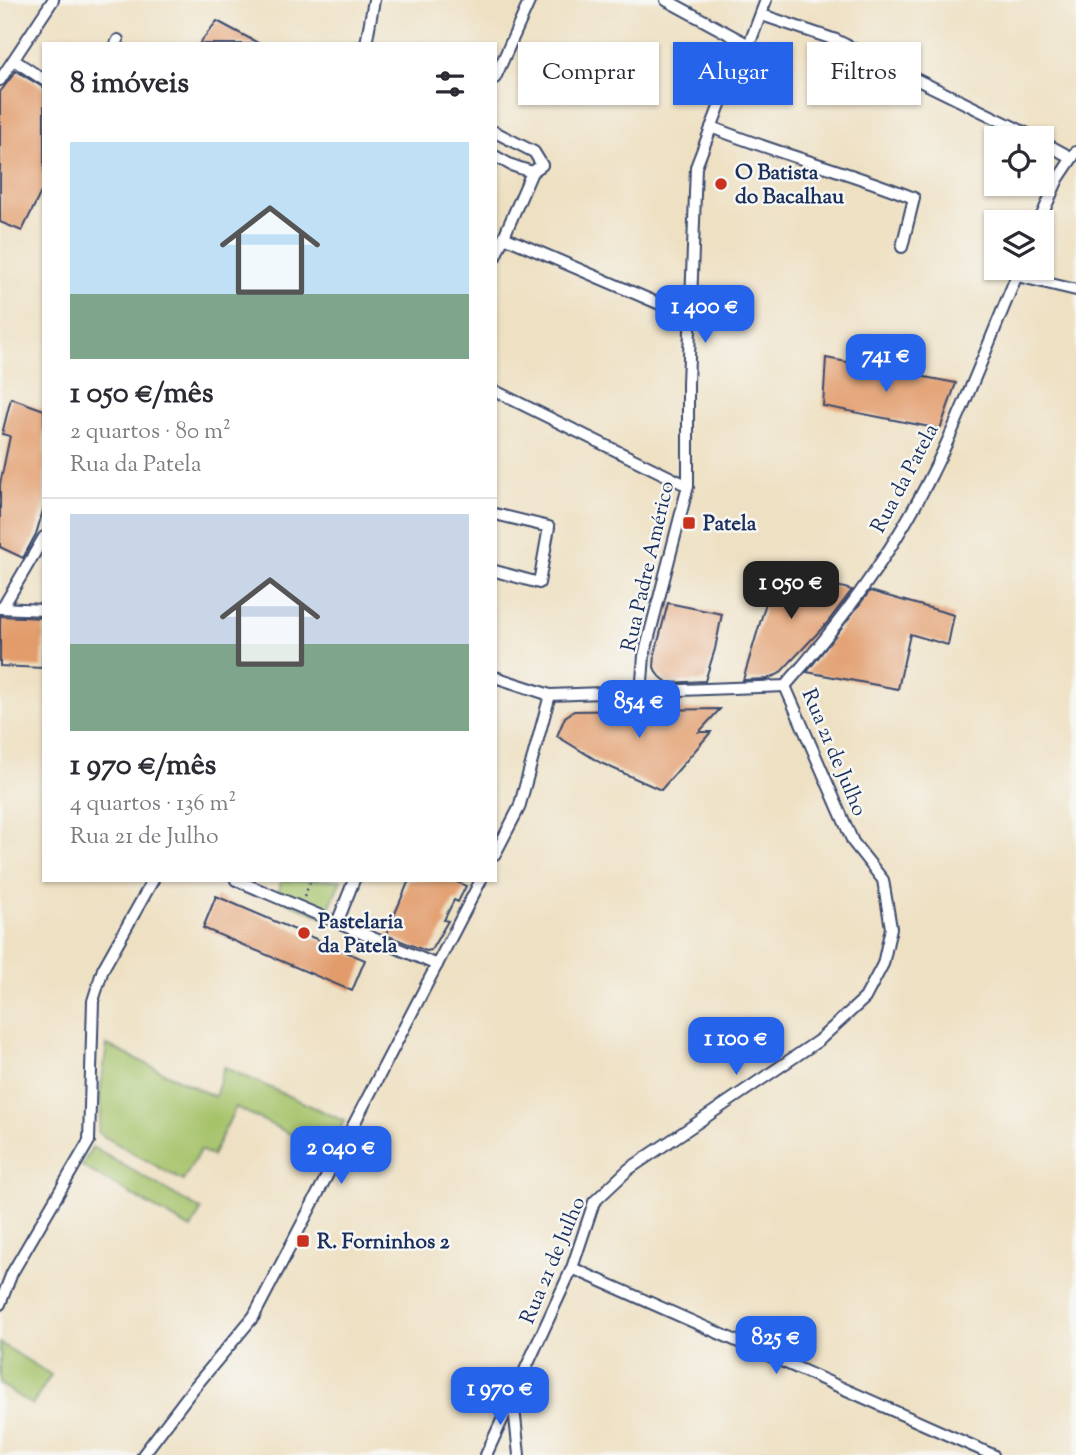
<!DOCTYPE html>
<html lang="pt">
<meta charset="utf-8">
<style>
body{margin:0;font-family:"Sorts Mill Goudy",serif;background:#f2f2f3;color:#2b2b33;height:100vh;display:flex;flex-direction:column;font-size:26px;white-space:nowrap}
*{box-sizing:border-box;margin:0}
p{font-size:23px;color:#7c7c81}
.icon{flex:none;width:38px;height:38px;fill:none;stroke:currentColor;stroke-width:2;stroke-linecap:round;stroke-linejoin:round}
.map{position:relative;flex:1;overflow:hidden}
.sheet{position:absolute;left:42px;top:42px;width:455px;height:840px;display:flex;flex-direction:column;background:#fff;border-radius:0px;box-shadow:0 2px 5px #0004}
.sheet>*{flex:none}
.guide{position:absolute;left:518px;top:42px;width:452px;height:63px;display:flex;gap:14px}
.fabs{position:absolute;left:984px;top:126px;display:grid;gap:14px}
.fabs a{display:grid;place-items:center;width:70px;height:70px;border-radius:0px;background:#fff;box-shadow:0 2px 5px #0004;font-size:35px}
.price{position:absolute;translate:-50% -60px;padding:0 16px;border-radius:14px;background:#2563eb;color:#fff;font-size:23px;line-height:46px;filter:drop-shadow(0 2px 4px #0008)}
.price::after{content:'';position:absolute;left:50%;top:42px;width:21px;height:16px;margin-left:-10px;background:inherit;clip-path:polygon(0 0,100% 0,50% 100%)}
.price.selected{background:#222;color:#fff}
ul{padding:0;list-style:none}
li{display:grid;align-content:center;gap:14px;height:371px;padding:0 28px}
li+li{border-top:2px solid #e1e1e2}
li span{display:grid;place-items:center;height:217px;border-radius:0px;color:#555}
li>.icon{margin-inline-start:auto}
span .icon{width:126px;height:126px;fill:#fffc;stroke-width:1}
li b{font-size:30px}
h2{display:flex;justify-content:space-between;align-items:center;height:84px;padding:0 28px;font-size:30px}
.pill{padding:0 24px;border-radius:0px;background:#fff;box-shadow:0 2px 5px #0004;font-size:24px;line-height:63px}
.pill.selected{background:#2563eb;color:#fff}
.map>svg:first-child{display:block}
.green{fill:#a6c36a;stroke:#607964;stroke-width:2}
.building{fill:#e29b6a}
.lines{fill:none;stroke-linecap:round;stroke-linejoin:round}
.street-casing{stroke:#3b4a6d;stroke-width:14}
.path{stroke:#3b4a6d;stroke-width:2.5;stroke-dasharray:2 5;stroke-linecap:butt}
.street{stroke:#fff;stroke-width:10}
.poi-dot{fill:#c8321e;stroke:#f6f6f2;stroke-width:2.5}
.labels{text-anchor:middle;stroke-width:5;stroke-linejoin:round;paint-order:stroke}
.poi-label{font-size:21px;font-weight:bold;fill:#1b2f5e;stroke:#f6f6f2;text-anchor:start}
.street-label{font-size:21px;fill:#1b2f5e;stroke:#f6f6f2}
</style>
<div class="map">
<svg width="1076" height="1455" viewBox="0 0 1076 1455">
<rect width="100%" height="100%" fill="#f6f6f2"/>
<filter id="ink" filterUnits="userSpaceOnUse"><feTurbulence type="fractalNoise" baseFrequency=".0143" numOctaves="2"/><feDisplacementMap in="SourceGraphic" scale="14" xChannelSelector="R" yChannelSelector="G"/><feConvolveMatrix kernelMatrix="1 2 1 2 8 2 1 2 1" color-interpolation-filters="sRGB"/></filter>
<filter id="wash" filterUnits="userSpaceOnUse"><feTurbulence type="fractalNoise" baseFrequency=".00686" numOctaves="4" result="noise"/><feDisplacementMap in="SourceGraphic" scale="28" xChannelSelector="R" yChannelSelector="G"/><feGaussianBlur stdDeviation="1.57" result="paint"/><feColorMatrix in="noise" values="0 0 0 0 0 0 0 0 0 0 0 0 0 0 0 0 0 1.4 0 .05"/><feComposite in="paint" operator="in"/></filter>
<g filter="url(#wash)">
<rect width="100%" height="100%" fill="#eee0c2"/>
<g class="green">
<path d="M282,880H341L325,918L276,897Z"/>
<path d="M107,1045L215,1097L224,1067L344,1121L328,1153L236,1107L212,1156L200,1150L183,1181L98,1133L101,1113L100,1094Z"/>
<path d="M92,1147L201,1210L191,1229L82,1166Z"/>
<path d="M0,1343L51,1375L32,1405L0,1384Z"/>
</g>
<g id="blocks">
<g class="building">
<path d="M217,21L260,44H199Z"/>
<path d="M16,71L44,88V186L22,231L0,222V92Z"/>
<path d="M826,358L956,383L940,429L823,406Z"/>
<path d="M11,398L44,410V507L36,534L23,558L0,547V484L10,436L2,434Z"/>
<path d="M776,569L852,590L827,623L779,674L767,679L743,680Z"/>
<path d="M870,591L954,615L948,645L910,634L898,689L807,672Z"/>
<path d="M668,603L722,614L715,649L705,681L668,683L657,674L654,667L655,654Z"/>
<path d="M0,616L44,618L42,668L0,666Z"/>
<path d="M720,709L699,732H711L661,790L601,763L557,736L565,717L574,711Z"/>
<path d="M409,880H453L466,886L458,902L454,900L444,920L448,921L431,950L426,951L386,935Z"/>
<path d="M216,896L365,960L352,991L203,928Z"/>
</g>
</g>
</g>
<g filter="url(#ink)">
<use href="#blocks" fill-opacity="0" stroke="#3b4a6d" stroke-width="2"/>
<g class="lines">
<defs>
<g id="street">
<path d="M666,0L749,45"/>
<path d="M762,15L836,40L1036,138"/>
<path d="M116,44L118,40"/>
<path d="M366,44L374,0"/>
<path d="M14,60L44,80"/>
<path d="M495,78L530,0"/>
<path d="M0,80L53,0"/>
<path d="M711,127C778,154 847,171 914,198L902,247"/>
<path d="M495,132L534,152L542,165L532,172"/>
<path d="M1041,141L1072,158"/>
<path d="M495,156L511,165L532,172L495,257"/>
<path d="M1039,222L1058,179L1076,152"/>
<path d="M504,237L690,317"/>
<path d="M1017,276L1076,290"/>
<path d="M495,391L688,486"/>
<path d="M495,514L549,527L539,583L495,571"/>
<path d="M3,607L44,537"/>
<path d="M0,608L44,610"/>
<path d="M495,677L550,695L785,686C847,616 904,536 943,451C971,391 994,329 1020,268"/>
<path d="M641,693L644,656L688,486V384L696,167L726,89L749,45L766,0"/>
<path d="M495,854L519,808L550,695"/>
<path d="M236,880L437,965"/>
<path d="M337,923L354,880"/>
<path d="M572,1268L993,1455"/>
<path d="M0,1304L12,1273L89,1141L93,1001L103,969L153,880"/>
<path d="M513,1398L519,1455"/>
<path d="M143,1455L193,1389L254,1316L481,880"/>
<path d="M486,1455L572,1268L594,1202L629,1169L818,1041L865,998L883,964L891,928L883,880L853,842L785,686"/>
</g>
</defs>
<use href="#street" class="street-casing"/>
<path class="path" d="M304,897L311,880"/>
<use href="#street" class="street"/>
</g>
</g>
<g class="poi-dot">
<circle cx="721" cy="184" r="7"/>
<rect x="682" y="516" width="14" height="14" rx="3.5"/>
<circle cx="304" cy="933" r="7"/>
<rect x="296" y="1234" width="14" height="14" rx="3.5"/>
</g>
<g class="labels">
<g class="poi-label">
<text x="735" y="179">O Batista<tspan x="735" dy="24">do Bacalhau</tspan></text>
<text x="703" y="530">Patela</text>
<text x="318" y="928">Pastelaria<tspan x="318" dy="24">da Patela</tspan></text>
<text x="317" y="1248">R. Forninhos 2</text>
</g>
<g class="street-label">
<text transform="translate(904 478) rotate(-62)" y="7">Rua da Patela</text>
<text transform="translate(647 566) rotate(-77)" y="7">Rua Padre Américo</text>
<text transform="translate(835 752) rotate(67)" y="7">Rua 21 de Julho</text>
<text transform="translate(552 1260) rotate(-67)" y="7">Rua 21 de Julho</text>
</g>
</g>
</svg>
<div class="fabs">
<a><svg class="icon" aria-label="locate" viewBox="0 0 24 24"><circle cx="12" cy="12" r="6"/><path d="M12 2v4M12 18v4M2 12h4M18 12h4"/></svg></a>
<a><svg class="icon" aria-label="layers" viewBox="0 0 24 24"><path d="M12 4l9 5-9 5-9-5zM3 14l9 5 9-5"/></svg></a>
</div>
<b class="price" style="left:705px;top:345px">1 400 €</b>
<b class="price" style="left:886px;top:394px">741 €</b>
<b class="price selected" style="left:791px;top:621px">1 050 €</b>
<b class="price" style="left:639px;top:740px">854 €</b>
<b class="price" style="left:736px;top:1077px">1 100 €</b>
<b class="price" style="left:341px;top:1186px">2 040 €</b>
<b class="price" style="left:776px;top:1376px">825 €</b>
<b class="price" style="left:500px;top:1427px">1 970 €</b>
<div class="guide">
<a class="pill">Comprar</a>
<a class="pill selected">Alugar</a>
<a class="pill">Filtros</a>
</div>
<section class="sheet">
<h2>8 imóveis<svg class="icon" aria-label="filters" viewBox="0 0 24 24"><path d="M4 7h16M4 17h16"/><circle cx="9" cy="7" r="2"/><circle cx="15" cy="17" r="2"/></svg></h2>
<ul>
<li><span style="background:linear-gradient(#bfe0f5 70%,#7fa58c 0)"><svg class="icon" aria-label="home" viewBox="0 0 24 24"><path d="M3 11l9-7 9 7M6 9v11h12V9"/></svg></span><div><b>1 050 €/mês</b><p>2 quartos · 80 m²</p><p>Rua da Patela</p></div></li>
<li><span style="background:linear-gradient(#c9d6e8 60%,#7fa58c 0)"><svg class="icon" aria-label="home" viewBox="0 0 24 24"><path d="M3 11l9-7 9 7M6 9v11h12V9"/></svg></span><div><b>1 970 €/mês</b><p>4 quartos · 136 m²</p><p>Rua 21 de Julho</p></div></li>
</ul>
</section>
</div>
